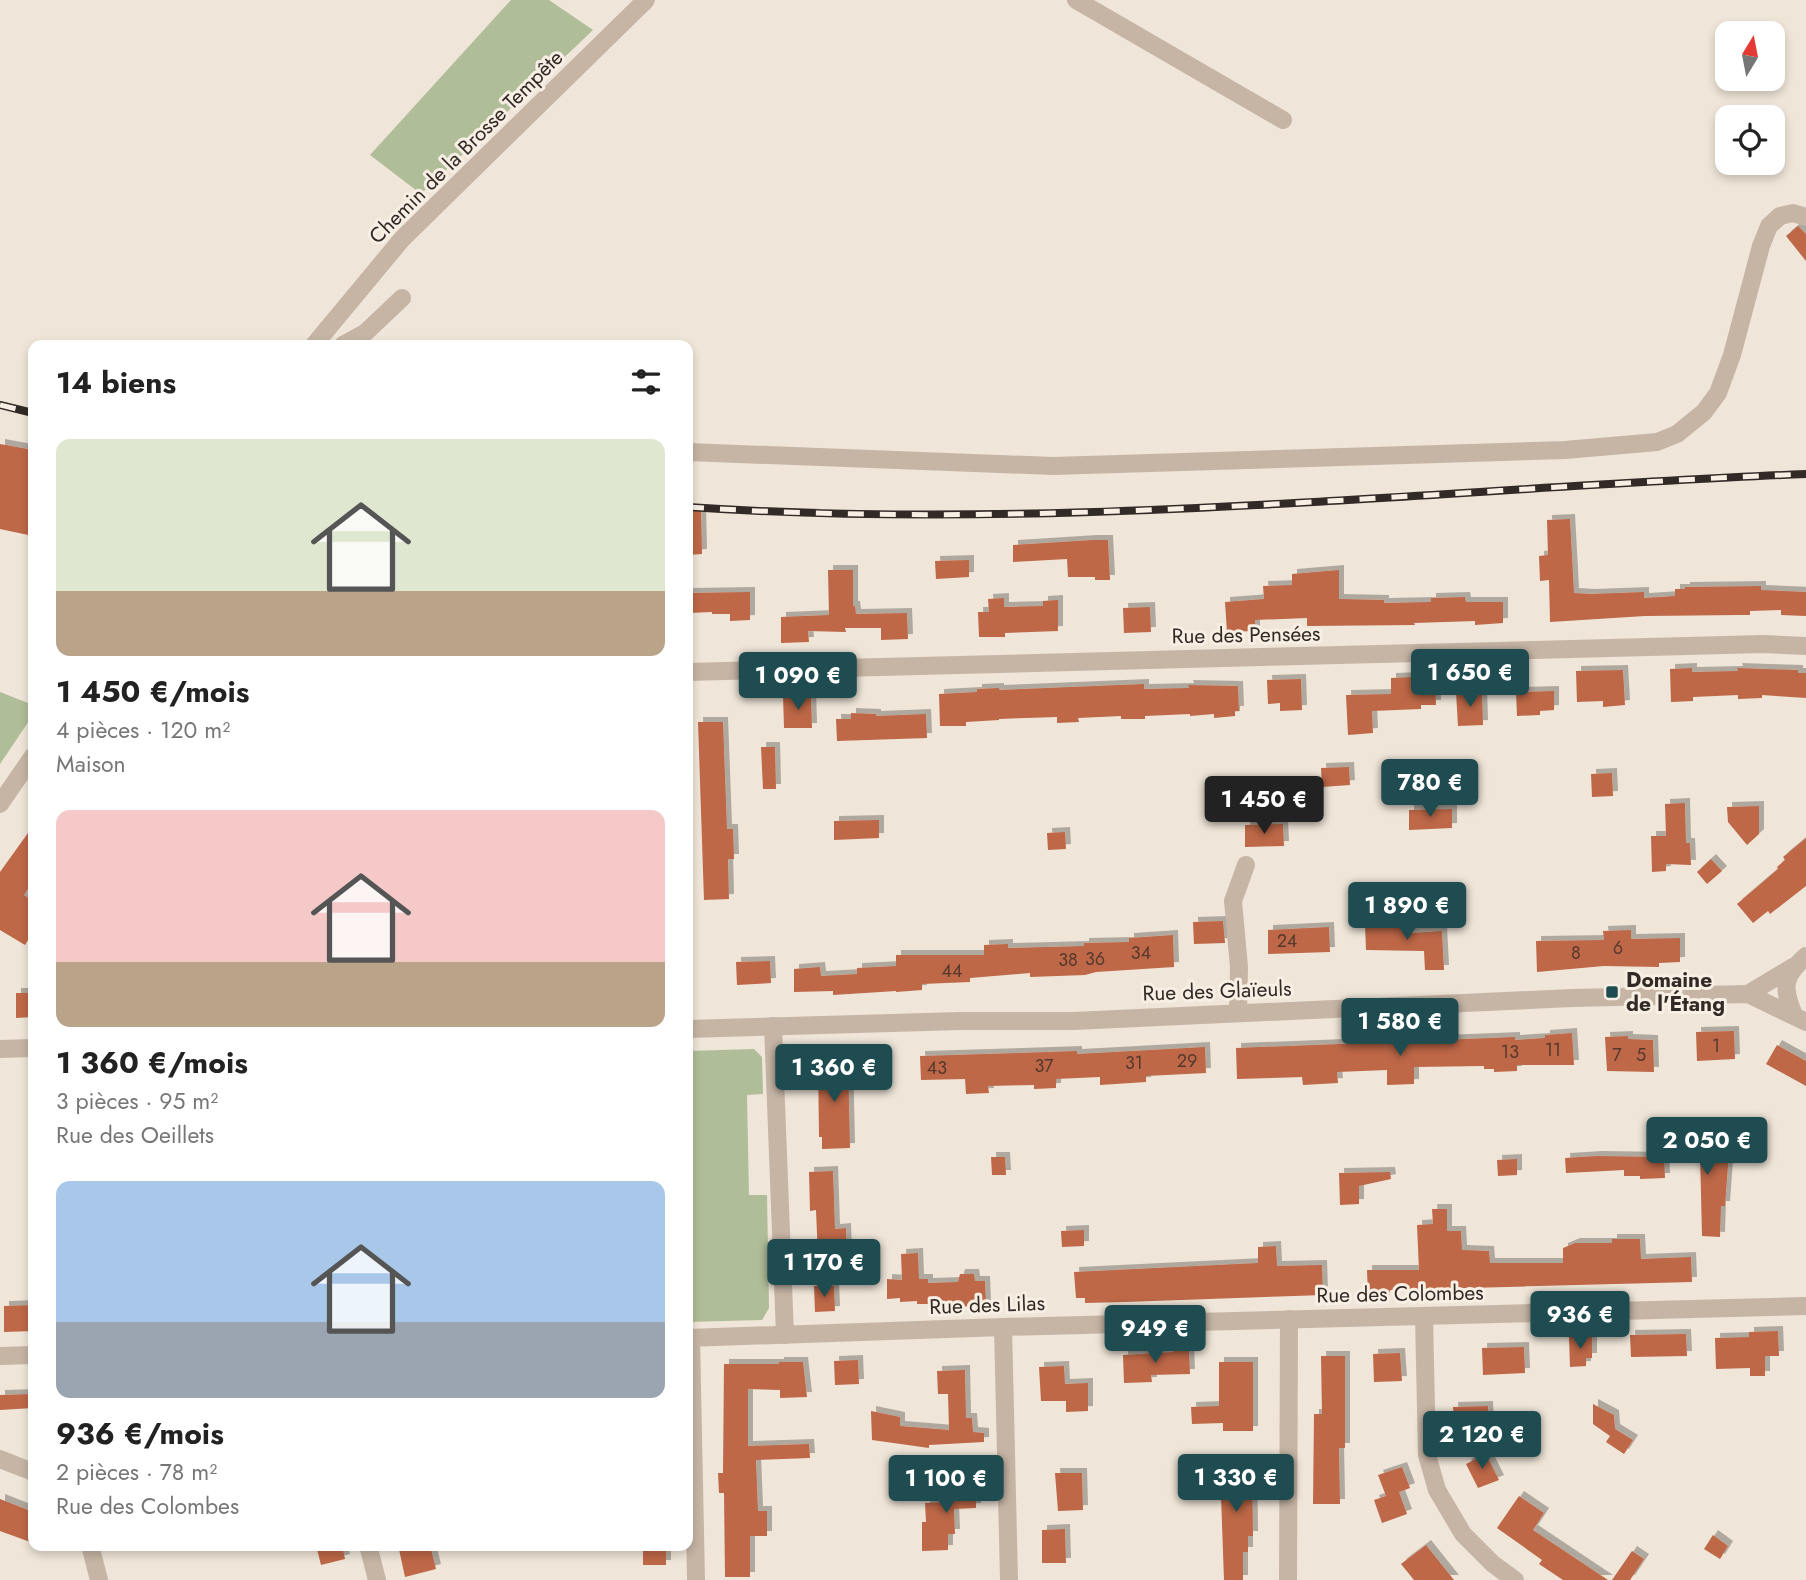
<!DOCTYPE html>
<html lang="fr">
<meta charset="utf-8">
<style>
body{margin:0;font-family:Jost,sans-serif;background:#f2f2f2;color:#222;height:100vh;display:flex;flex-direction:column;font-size:26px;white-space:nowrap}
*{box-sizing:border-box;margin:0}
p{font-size:23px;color:#767676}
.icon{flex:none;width:38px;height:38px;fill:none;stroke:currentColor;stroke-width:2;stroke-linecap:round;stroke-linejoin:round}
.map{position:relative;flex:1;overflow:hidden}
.sheet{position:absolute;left:28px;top:340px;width:665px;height:1211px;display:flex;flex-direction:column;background:#fff;border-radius:14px;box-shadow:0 4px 10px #0003}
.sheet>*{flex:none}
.needle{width:46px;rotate:10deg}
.fabs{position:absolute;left:1715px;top:21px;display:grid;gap:14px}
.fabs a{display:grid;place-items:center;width:70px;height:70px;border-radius:14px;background:#fff;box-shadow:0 4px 10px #0003;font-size:35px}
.price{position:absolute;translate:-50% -60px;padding:0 16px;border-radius:7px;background:#1e4c51;color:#fff;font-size:23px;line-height:46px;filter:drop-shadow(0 2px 4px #0008)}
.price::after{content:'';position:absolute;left:50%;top:42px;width:21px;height:16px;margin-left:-10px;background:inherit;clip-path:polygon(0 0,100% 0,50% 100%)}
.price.selected{background:#222;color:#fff}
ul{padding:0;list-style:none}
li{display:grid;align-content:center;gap:14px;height:371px;padding:0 28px}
li span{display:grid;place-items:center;height:217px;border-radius:14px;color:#555}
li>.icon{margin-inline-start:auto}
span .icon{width:126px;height:126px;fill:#fffc;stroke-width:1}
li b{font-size:30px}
h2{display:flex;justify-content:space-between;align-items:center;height:84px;padding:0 28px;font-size:30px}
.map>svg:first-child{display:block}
.green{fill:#b0bd99}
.building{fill:#be6747;filter:url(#shadow)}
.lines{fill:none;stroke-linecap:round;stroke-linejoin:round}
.minor{stroke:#c6b5a5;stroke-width:18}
.rail-casing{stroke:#322a26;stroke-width:8}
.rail{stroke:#f7efe4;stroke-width:5;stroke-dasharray:16;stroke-linecap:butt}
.poi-dot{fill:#1e4c51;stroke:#f7efe4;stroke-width:2.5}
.labels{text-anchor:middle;stroke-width:6;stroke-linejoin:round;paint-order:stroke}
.number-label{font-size:18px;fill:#55392e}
.street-label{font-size:21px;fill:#322a26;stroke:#f7efe4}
.poi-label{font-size:21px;font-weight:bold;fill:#322a26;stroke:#f7efe4;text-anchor:start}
</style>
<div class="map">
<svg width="1806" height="1580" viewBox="0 0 1806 1580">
<defs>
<filter id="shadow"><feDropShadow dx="5" dy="-5" stdDeviation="0" flood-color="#0004"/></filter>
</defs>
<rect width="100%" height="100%" fill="#efe5d8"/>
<g class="green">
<path d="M511,0H549L593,30L421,194L370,155Z"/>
<path d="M0,692L33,705V715L0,764Z"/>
<path d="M754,1049L762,1057L763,1094L747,1095L749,1195H767L769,1308L762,1320L688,1322V1051Z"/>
</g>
<g class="building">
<path d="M1798,226L1806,234V261L1786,236Z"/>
<path d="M0,444L33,450V536L0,529Z"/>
<path d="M701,510L702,554L688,555V511Z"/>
<path d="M1570,519L1574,593L1590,594L1644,592V598L1675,596V589H1685V587L1761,586V590L1806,592V616L1781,615V610L1750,611V615H1740L1645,616L1550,622L1549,580L1540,581L1539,556L1548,555L1547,520Z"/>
<path d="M1092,540H1108L1110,580H1095V577H1068L1067,559L1013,562V545Z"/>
<path d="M969,560V577L936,579L935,561Z"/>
<path d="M828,570H853V606H855L856,614L907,613L908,639L881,640V628H845L846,632L808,631L809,642L781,643V617L829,615Z"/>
<path d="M1339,570V599L1384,600V603L1431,602V598L1465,597L1466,602H1503V623L1475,625V621L1414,623L1415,625L1307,626V618L1255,620V631L1227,632L1225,602L1264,599L1263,586L1292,585V574Z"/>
<path d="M750,592V620L730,621V614H712V612L688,613V593Z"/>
<path d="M1004,598V607L1043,606V601L1058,600V631L1005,633V637H979L978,612H989L988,599Z"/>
<path d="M1150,607L1151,632L1124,633L1123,608Z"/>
<path d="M1692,668V672L1738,671L1737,668L1798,670V673H1806V698L1762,695V698L1738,699V695L1693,697V701L1671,702L1670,669Z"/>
<path d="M1623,670L1625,705L1603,707V701L1577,702L1576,671Z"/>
<path d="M1414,677H1435L1436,705H1421V709L1372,711L1373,733L1348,735L1346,695L1391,694V678Z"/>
<path d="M1301,679L1302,710L1280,711V703L1268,704L1267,680Z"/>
<path d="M1144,684V689L1189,688L1188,685L1238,686L1239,711H1235V716L1214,718V714L1190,716V714L1145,716V719H1121V716L1078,718L1079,722L1057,723V717L999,719V720L966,722V726H940L939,694L977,692V689L999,688V690Z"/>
<path d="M1554,691V710L1540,711V715L1517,716L1516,692Z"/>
<path d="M1456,692H1482L1483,725L1458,726Z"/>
<path d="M811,695L812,728H784L783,696Z"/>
<path d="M851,713L876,714V716L926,714L927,738L837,741L836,719H851Z"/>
<path d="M698,722H723L727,829H733L734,859H728L729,899L704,900Z"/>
<path d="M761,747H775L776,789H763Z"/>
<path d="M1349,767L1350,785L1322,787L1321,768Z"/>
<path d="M1612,773L1613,796L1592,797L1591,774Z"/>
<path d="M1685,803L1686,843H1690L1691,865L1666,864V871L1652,872L1651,836H1666L1665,804Z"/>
<path d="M1759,806V834L1747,845L1728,822L1727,807Z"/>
<path d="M1452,809V828L1409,830V810Z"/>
<path d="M879,820V838L834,840V821Z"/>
<path d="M1283,824L1284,846L1245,847V825Z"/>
<path d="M33,826V881L24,895L33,901V932L25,945L0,930V872Z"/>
<path d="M1065,832L1066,849L1048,850L1047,833Z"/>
<path d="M1806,838V886L1770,914L1768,911L1753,923L1737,904L1778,869L1777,867L1785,860L1783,857Z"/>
<path d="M1711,859L1722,871L1707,884L1697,872Z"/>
<path d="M1223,921L1225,943L1194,944L1193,922Z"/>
<path d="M1410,923L1411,933L1442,931L1444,970H1425L1424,951L1366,950L1365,925Z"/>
<path d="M1329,927L1330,952L1268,954V930Z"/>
<path d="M1631,930V939L1680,938V962L1659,963V967L1604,966L1537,972L1536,941L1604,940L1603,931Z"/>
<path d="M1173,935L1174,967L1096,972L1085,975L1030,977V973L970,978V982L922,984V990L896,992V991L833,995V991L794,992V969L820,967L821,976L857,974V968L896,966V955H984V945L1008,944V948L1084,946V943L1129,942V938Z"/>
<path d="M770,961L771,983L737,985L736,962Z"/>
<path d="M16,993H33V1017L16,1018Z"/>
<path d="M1734,1031L1735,1059L1697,1061L1696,1032Z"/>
<path d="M1572,1033L1574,1065H1517V1071L1494,1072V1069H1484V1066L1414,1067V1084L1387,1085V1070L1337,1072L1338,1083L1303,1085L1302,1077L1237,1079L1236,1048L1515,1037V1040L1545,1038V1035Z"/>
<path d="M1628,1036V1039L1653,1040L1654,1072L1607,1071L1605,1037Z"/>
<path d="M1777,1045L1806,1061V1086L1766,1064Z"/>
<path d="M1205,1047L1206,1073L1146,1076V1082L1100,1085V1077L1056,1079V1088L1034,1089V1085L988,1086L989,1093L966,1094L965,1079L921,1080L920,1056L1077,1051V1054Z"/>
<path d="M848,1059L850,1148L822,1149V1137H819L818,1060Z"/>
<path d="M1689,1129L1710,1138L1705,1145L1725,1148V1152H1729L1725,1206H1721L1720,1237L1702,1236L1700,1153L1668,1154L1667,1138L1684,1137Z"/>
<path d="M1597,1156L1664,1157L1665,1178L1640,1179V1176H1624V1170L1566,1173L1565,1158Z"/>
<path d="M991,1157H1005L1006,1175H992Z"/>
<path d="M1517,1159V1175L1498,1176L1497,1160Z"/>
<path d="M833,1171L835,1229L846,1228L847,1256L818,1258L816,1210L810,1211L809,1172Z"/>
<path d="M1390,1172L1391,1179L1359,1186V1204L1340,1205L1339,1173Z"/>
<path d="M1432,1209H1447V1231H1461L1462,1250L1489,1251L1490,1263H1563V1248L1575,1243H1612V1239H1640L1641,1259L1691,1257L1692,1282L1390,1290V1295L1368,1296L1367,1270H1419L1417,1225L1433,1224Z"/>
<path d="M1084,1230V1246L1062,1247L1061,1231Z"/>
<path d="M1276,1246L1277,1266L1322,1265L1323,1295L1125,1302L1085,1303V1298H1076L1074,1272L1258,1263V1247Z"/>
<path d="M918,1253L919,1279H928V1283L958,1282L960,1274H974L975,1281H985L986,1306L942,1307V1304H917V1301L900,1302V1298L887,1299V1279L902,1280L901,1254Z"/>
<path d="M814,1286H834L835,1311L815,1312Z"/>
<path d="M33,1305V1331L4,1332V1306Z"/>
<path d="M1778,1331L1779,1356H1765V1376H1750V1368L1716,1369L1715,1338L1749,1337V1332Z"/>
<path d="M1686,1334L1687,1356L1631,1357L1630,1335Z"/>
<path d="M1592,1336V1358H1586V1366L1570,1367L1569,1337Z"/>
<path d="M1524,1347L1525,1373L1483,1375L1482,1348Z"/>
<path d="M1174,1349H1189L1190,1374L1151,1375L1152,1382L1124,1383L1123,1355L1173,1352Z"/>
<path d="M1400,1353L1402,1381L1374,1382L1373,1354Z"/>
<path d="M1321,1356H1345V1448H1339L1340,1504H1313L1314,1414H1322Z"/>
<path d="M858,1360L859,1384L835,1385L834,1361Z"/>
<path d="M779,1362H803L807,1397L780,1398V1390L748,1389V1446L809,1444L810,1458L756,1460L758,1511H767V1536H750V1577H725L724,1493H719L718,1473H723L724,1364H779Z"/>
<path d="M1219,1362H1253V1431H1223V1423L1192,1424L1191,1407L1219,1406Z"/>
<path d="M1064,1366L1065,1384L1088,1383V1411L1066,1412V1401H1041L1039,1367Z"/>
<path d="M965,1370L966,1418H972L973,1432L984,1433V1442L929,1445V1448L872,1440L871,1411L900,1417V1426L949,1430L948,1394H938L937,1371Z"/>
<path d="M33,1394V1408L0,1410V1395Z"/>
<path d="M1593,1404L1614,1415L1615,1429L1633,1440L1624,1454L1606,1442L1610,1436L1593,1424Z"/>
<path d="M1488,1406L1489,1432L1455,1433L1453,1407Z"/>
<path d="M1486,1454L1499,1480L1478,1488L1466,1464Z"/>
<path d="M1218,1461H1252L1253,1536H1248V1552H1243V1580H1224L1221,1496H1217Z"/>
<path d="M1402,1467L1410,1488L1391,1495L1399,1492L1407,1514L1382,1523L1374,1500L1386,1496L1378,1475Z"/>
<path d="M1055,1473H1082L1083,1510L1058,1511Z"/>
<path d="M969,1479L970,1494H976V1508L954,1509L955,1534H948V1550L922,1551V1522H926L925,1503L947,1502L946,1480Z"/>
<path d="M1519,1496L1544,1513L1533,1530L1608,1580H1563L1539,1564L1542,1560L1497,1528Z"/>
<path d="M0,1499L33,1512V1543L0,1531Z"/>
<path d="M1065,1529L1066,1563H1042V1530Z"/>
<path d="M1713,1535L1728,1546L1720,1559L1704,1549Z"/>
<path d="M316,1545H342L345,1559L321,1565Z"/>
<path d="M398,1545H430L436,1569L405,1577Z"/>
<rect x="643" y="1545" width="23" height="20"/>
<path d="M1426,1545L1454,1580H1414L1401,1564Z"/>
<path d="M1632,1551L1644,1559L1630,1580H1612Z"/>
</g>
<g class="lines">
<g class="minor">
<path d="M1076,0L1283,120"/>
<path d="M314,345L402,239L646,0"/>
<path d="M343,345L365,333L402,298"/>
<path d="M688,452L1053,466L1565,450L1657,442L1677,434L1704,412L1718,393L1732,355L1761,246L1769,226L1780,216L1793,213L1806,217"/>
<path d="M688,672L1763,644L1806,646"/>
<path d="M0,804L33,756"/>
<path d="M1748,994L1793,967"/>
<path d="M1238,1013L1239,967L1233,901L1246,865"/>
<path d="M1794,1015C1782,987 1783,977 1806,956"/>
<path d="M773,1026L785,1335"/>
<path d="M688,1029L960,1021H1074L1572,998L1748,994L1806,1022"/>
<path d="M0,1049L33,1048"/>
<path d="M1424,1316L1427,1455L1437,1490L1463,1534L1493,1564L1515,1580"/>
<path d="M1003,1327L1009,1580"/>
<path d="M688,1338L1003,1327L1806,1306"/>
<path d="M691,1338L696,1580"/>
<path d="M0,1356L33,1355"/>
<path d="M0,1459L33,1472"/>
<path d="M90,1545L99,1580"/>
<path d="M368,1545L377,1580"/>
<path d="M1288,1580L1289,1319"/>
</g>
<defs>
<g id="rail">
<path d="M0,405L33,413"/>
<path d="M688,507C1061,532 1433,489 1806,474"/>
</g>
</defs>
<use href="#rail" class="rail-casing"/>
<use href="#rail" class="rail"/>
</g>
<rect class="poi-dot" x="1605" y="985" width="14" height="14" rx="3.5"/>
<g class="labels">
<g class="number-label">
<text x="1287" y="947">24</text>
<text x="1618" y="954">6</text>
<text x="1141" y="959">34</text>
<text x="1576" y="959">8</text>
<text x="1095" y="965">36</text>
<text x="1068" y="966">38</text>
<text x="952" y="977">44</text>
<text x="1716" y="1052">1</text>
<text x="1553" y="1056">11</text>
<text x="1510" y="1058">13</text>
<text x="1617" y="1061">7</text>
<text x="1641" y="1061">5</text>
<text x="1187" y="1067">29</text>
<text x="1134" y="1069">31</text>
<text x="1044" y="1072">37</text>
<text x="937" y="1074">43</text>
</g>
<g class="street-label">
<text transform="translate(466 147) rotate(-45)" y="7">Chemin de la Brosse Tempête</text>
<text transform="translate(1246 635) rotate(-1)" y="7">Rue des Pensées</text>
<text transform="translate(1217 991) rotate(-2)" y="7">Rue des Glaïeuls</text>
<text transform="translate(1400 1294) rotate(-1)" y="7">Rue des Colombes</text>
<text transform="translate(987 1305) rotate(-2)" y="7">Rue des Lilas</text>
</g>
<g class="poi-label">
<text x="1626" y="987">Domaine<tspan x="1626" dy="24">de l'Étang</tspan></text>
</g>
</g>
</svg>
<div class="fabs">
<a><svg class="needle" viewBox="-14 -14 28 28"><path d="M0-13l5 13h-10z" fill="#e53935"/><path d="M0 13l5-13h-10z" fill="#767676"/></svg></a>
<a><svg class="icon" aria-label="locate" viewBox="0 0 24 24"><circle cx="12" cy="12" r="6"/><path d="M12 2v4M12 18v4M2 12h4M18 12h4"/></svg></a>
</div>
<b class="price" style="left:1470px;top:709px">1 650 €</b>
<b class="price" style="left:798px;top:712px">1 090 €</b>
<b class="price" style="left:1430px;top:819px">780 €</b>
<b class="price selected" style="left:1264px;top:836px">1 450 €</b>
<b class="price" style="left:1407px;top:942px">1 890 €</b>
<b class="price" style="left:1400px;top:1058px">1 580 €</b>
<b class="price" style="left:834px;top:1104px">1 360 €</b>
<b class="price" style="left:1707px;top:1177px">2 050 €</b>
<b class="price" style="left:824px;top:1299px">1 170 €</b>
<b class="price" style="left:1580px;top:1351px">936 €</b>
<b class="price" style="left:1155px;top:1365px">949 €</b>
<b class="price" style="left:1482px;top:1471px">2 120 €</b>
<b class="price" style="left:1236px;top:1514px">1 330 €</b>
<b class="price" style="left:946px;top:1515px">1 100 €</b>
<section class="sheet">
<h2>14 biens<svg class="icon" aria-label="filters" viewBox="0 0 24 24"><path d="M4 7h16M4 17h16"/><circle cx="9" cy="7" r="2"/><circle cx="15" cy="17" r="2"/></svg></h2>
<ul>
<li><span style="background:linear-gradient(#dfe7d0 70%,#b9a48a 0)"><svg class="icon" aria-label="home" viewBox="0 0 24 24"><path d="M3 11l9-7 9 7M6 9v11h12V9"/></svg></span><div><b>1 450 €/mois</b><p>4 pièces · 120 m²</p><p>Maison</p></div></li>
<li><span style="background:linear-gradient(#f6c9c9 70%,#b9a48a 0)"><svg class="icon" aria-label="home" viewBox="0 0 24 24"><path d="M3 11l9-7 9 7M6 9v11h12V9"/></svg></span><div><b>1 360 €/mois</b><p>3 pièces · 95 m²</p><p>Rue des Oeillets</p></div></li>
<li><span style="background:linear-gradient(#a9c7e8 65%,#9aa5b1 0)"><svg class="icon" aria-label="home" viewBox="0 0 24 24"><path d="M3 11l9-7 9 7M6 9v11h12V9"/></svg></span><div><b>936 €/mois</b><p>2 pièces · 78 m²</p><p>Rue des Colombes</p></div></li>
</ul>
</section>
</div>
